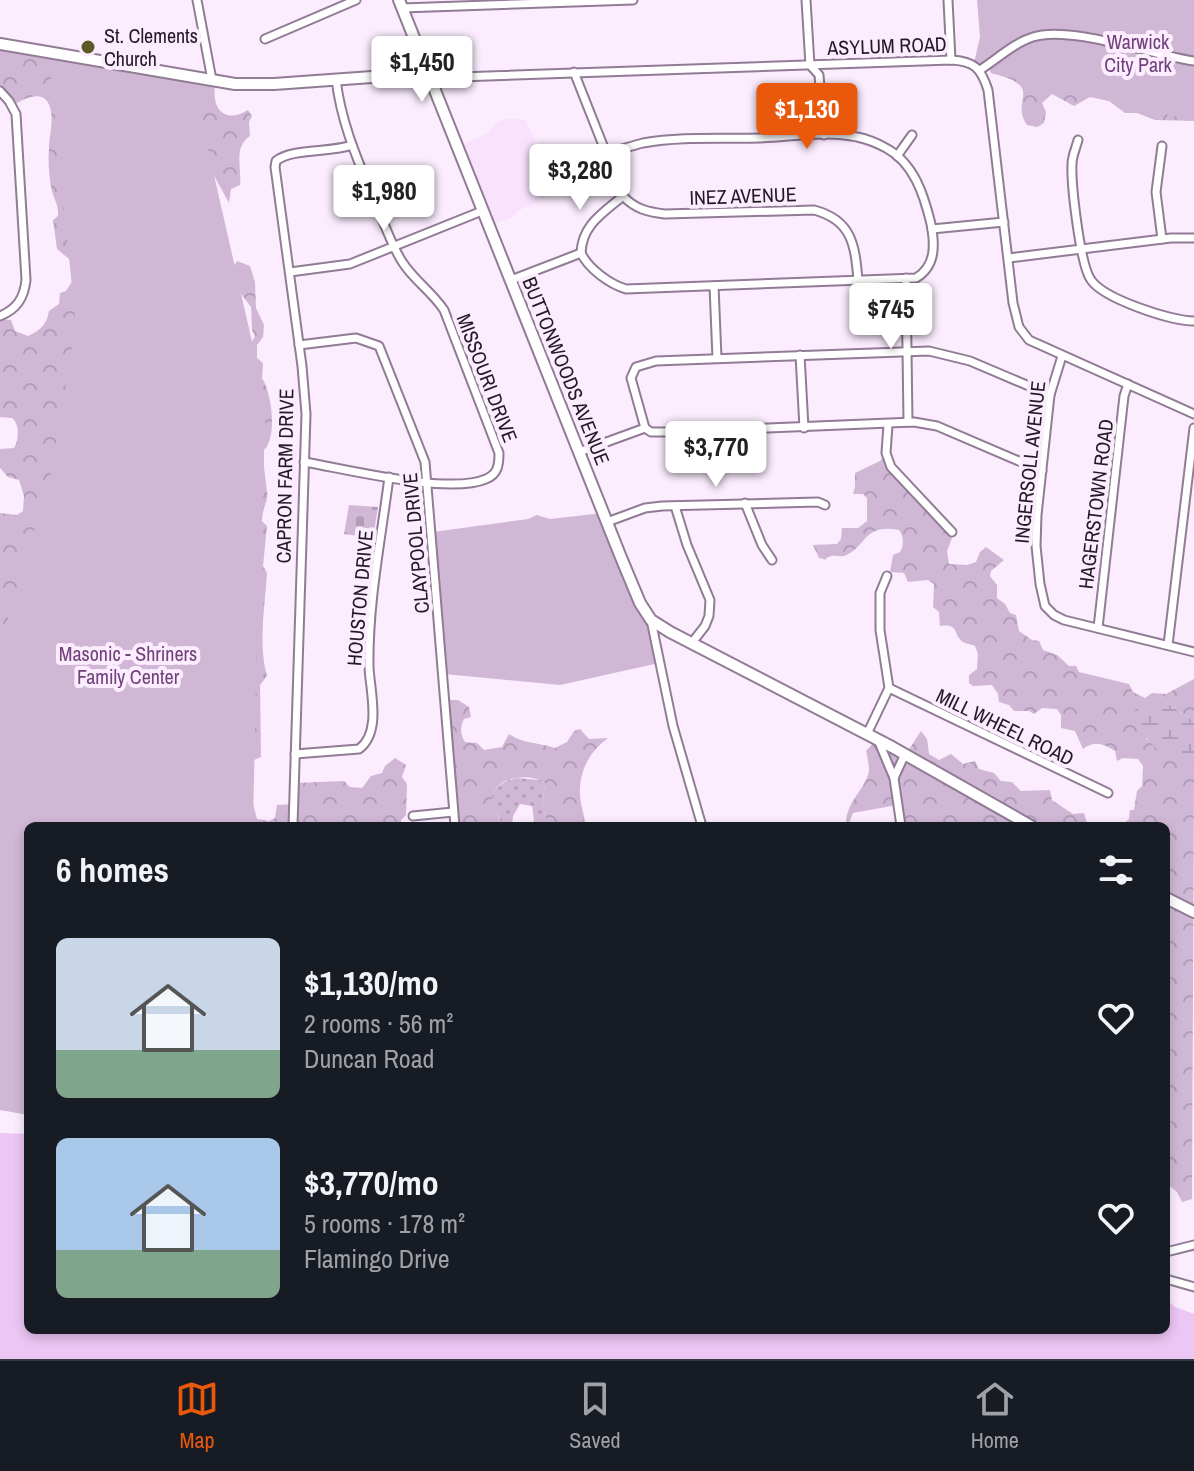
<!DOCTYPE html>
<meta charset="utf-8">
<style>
body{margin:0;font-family:"Archivo Narrow",sans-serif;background:#20242c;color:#f1f3f6;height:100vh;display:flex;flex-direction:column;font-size:30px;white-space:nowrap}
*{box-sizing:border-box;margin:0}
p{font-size:26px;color:#9ea1a6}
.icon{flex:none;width:44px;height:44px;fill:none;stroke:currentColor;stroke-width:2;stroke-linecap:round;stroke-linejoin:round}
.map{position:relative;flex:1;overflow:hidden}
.drawer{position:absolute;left:24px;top:822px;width:1146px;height:512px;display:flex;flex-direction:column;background:#171b24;border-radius:12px;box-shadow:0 4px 12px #0003}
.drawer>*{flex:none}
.price{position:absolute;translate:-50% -68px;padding:0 18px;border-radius:8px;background:#fff;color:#222;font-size:26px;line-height:52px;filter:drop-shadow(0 2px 4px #0008)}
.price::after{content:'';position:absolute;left:50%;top:48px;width:24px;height:18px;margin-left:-12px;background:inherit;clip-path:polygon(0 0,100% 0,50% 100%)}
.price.current{background:#ea580c;color:#fff}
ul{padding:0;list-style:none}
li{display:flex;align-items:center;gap:24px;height:200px;padding:0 32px}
li span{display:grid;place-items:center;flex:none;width:224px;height:160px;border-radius:12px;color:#555}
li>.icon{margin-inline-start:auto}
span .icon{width:96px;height:96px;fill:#fffc;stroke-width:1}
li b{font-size:34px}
h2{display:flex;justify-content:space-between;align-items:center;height:96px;padding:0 32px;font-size:34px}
.tabs{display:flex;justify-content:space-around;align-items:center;height:112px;border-top:2px solid #363941;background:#171b24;font-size:22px;color:#9ea1a6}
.tabs a{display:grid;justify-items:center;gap:4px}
.tabs .current{color:#ea580c}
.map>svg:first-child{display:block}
.built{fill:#f9e2fe}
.grass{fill:url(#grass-dots)}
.forest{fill:url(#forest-crowns);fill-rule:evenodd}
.wetland{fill:url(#wetland-marsh)}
.cemetery{fill:url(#cemetery-stones)}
.park{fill:#d0b7d6}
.water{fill:#ecc6f4}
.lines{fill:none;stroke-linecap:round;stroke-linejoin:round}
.street-casing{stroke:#917b95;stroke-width:11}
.secondary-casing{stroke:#917b95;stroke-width:14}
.street{stroke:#fff;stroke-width:7}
.secondary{stroke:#fff;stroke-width:10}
.poi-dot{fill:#595a27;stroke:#fbecfe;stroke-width:3}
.labels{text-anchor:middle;stroke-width:8;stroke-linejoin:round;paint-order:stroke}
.poi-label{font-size:20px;fill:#221924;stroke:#fbecfe;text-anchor:start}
.park-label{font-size:20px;fill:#70417a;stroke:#fbecfe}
.street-label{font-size:20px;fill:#221924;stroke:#fbecfe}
</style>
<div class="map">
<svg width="1194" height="1359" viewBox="0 0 1194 1359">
<defs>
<pattern id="grass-dots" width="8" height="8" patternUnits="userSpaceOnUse" patternTransform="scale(2)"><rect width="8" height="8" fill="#d0b7d6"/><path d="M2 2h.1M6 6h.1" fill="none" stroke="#b29db8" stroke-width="1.8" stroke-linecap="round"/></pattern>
<pattern id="forest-crowns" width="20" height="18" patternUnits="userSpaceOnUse" patternTransform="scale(2)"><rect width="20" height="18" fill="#d0b7d6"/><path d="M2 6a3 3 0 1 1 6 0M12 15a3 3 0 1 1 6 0" fill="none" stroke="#b29db8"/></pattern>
<pattern id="wetland-marsh" width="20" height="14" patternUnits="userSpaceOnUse" patternTransform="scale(2)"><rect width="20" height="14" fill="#d0b7d6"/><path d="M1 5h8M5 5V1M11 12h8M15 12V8" fill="none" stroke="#b29db8"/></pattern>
<pattern id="cemetery-stones" width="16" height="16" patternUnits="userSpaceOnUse" patternTransform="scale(2)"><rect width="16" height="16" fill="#d0b7d6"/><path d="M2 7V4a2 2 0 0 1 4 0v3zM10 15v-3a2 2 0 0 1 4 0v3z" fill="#b29db8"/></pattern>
</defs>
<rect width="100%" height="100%" fill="#fbecfe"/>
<path class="built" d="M508,118L526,120L557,191L516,212L513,217L490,226L458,146L487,134L495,123Z"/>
<path class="grass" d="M517,778L540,780L545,783L542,806L549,826H532L534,820L532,806L520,804L513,816L512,826H501C501,816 496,815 493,807C487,790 504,780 517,778Z"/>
<g class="forest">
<path d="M977,0H1013L1194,121L1155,120L1137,113H1125L1109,101L1090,97L1074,106L1052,94L1042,103L1046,112L1044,123L1037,127L1027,125C1009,99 1047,87 991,73L989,64L981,69L974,63L980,37Z"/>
<path d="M0,42L212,78L216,81C210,105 222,126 248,110L252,116L249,122L250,136C233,147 242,168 240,185L231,189L229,203L212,172H209L201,192L204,229L209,241L208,255L219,270L221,285L208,305L211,313L221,323L220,331L202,354L203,360L212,369L210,392L200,399L180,390L173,395L180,420L171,442V447L184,452L191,459L190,468L182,481L187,488H193C199,481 199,470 204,461L210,460L215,466L205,494L210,515L205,532L210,548L208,568L201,582L203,588L211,595L221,601L231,599L240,584L241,568L249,554L248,545L238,533V528L247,506L254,473L250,459L257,437L256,387L248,360L249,348L255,336L252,330L251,307L230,279L231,271L237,261L250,266L255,282L256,308L264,325L263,337L257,345V358L263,363L262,378C271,391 276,429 268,444C264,454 264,443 264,455C263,468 266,480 267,492C269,500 262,508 262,521L267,526L263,566L267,573C265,605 258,646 267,676L260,685L261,757L254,760L252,772L248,775L246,799L253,804L257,819L269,821L275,818L277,805L293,804L295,783L344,781L350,787L362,788L371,776L382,773L385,766L395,758L406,765L402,777L407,784L406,815L401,820V826H155C134,790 107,823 79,826C62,828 45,826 28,826L24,839L28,860L16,869L10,886L0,891V513L17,515L23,511L24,496L19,480L8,477L0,468V449L14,448C19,440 20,424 12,418L0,417V319L11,320L15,331L28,336C40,331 47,324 49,311L59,304L60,293L66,291L75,277L69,259L57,249L53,220L58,216C59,203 53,199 51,187C49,175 48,161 49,149C49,135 56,114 47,101C38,90 20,101 12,106L0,95ZM65,572L108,576L125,582L118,659L114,675C86,682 71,683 43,674L39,664L32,660C31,645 31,639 47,636L51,623L62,618L46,614C40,588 42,582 65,572ZM52,722L91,733L97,745C93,761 85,787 66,790C58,791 48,789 40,788L38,781L33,779C25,759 32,746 40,728Z"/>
<path d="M886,453L891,468L952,538L947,551L949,564L967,565L976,562L980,552L986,547L1004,560L991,571L990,576L997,585V598L1005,604L1010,613L1016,615L1019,631L1032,640L1039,641L1043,650L1057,655L1069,666H1076L1079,672L1129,684L1133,692L1145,698L1152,693L1166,694L1194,679V721L1165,702L1146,739L1194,772L1192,1199L1182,1202L1177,1192L1166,1183V826H1121L1129,819L1130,810H1134L1137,791L1142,786L1143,766L1138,759L1123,758L1117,761L1115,751C1103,744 1095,740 1083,749L1075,731L1061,728V715L1057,709L1042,708L1034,714L1029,711H1014L1009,705L999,702L998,694L992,685L973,686L969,683V675L977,669L978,654L975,646C971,644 966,644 963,642C952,634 960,623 940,626L939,612L933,607L934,584L928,580L908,582L904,573L890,572L893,555L900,552C904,545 904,537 899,530C862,523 867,548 844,556C841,557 835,555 831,556C820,560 832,561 819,558L813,545L837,544L841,539L842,528H858L867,521V498L863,494H853L855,487V473L880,461Z"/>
<path d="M446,700H458L469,707L471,717L464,719C460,727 460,734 465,742L477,743L484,750L502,747L509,734C523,744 537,742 555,748L567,742L574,731L580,729L589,739L608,738C590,751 579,771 580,794C580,805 585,815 585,826H549L542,806L545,783C529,772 491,776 492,802C493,812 501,816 501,826H456Z"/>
<path d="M921,731L927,739L929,754L939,760L951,754L963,764L975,761L979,769L994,773L1001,781L1012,782L1021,791L1050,790L1052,800L1073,814L1084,813L1088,826H902L897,805L853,813L849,824L846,823C847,799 866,790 869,770C869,764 867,755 866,751L877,739L906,754Z"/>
</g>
<path class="wetland" d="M1148,698L1165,702L1194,721V772C1166,758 1129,736 1136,700Z"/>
<path class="cemetery" d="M349,505L378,507L373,538L344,534Z"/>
<g class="park">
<path d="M979,0H1194V121L991,73L986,57Z"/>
<path d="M49,57L193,83L266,403L257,629L253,826H28V1115L0,1110V646L50,478L76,326Z"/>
<path d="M603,513L640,602L658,626L659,663L560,685L444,674L433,532L528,519L537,515L550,519Z"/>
</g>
<path class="water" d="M0,1133L28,1134V1330H1166V1299L1175,1307L1194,1314V1359H0Z"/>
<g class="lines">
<defs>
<g id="street">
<path d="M197,0L212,80"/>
<path d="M806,0L810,65L819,75L824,135"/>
<path d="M948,0L951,60"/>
<path d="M402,8L633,0"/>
<path d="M265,39L356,0"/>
<path d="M980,70C997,59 1014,43 1033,37C1070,25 1153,55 1194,61"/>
<path d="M574,72L623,196C635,209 648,212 665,214L814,210C852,220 855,245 858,280"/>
<path d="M430,78L951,60C974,61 981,68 988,90L1013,303L1019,327L1029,340L1194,414"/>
<path d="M0,91L9,101L16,114L26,280C24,298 17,309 0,316"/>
<path d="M1078,140C1076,148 1072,156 1072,164C1071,184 1080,265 1091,280C1104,299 1171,321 1194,321"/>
<path d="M897,156L912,135"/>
<path d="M932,229L1004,222"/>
<path d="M1162,239L1156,192L1162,146"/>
<path d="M581,253C588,268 609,284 626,289L916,278C936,266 935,245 931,224C924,195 914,163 886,148C877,143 867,139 857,137C826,130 791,137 760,138C721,139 681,136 643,143C631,146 620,150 608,153"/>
<path d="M581,253C582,225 603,213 623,196"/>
<path d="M1009,258L1171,238H1194"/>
<path d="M290,272L350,264L482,211"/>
<path d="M906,278L908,422"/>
<path d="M511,280L581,253"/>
<path d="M714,286L717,358"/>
<path d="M299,345L356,338L379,346L425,462L455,826"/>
<path d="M800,355L804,428"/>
<path d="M1062,356L1050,395L1037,515L1036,546L1040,584L1045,606L1054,615L1064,620L1194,652"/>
<path d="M888,425L886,453L891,467L952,532"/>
<path d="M645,428L631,378L636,367L656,361L929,351L970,361L1050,395"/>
<path d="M579,452L645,428L651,432H674L914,422L937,426L1042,471"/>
<path d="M304,462C346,469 449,495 486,479C498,474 499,465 499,453L444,310C432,292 414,280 403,263C391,245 384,222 375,202C358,161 341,123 336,79"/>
<path d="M745,503L762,545L772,560"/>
<path d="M675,506L687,545L710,600L709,616L705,626L691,644"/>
<path d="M607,522L645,508L662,506L818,502L825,505"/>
<path d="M651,620L673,726L702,826"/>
<path d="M1098,628L1124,396L1128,384"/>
<path d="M1168,645L1194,428"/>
<path d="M889,688L1108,793"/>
<path d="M867,734L889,688L880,630V593L887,576"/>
<path d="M878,740L894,778L901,826"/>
<path d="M295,754L359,749C382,732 370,691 369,667C368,603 381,540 389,477"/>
<path d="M894,778L905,754"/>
<path d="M413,816L453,812"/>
<path d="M293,826L306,414L302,366L275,167L276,161C292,148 330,153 352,145"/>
<path d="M1166,1252L1194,1245"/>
<path d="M1166,1279L1194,1287"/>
</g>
<g id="secondary">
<path d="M399,0L620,555L640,603L651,620L670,632L892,747L1031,826"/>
<path d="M0,44L235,84H274L428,73"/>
<path d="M1166,898L1194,912"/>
</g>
</defs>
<use href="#street" class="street-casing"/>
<use href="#secondary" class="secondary-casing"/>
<use href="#street" class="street"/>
<use href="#secondary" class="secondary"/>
</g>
<circle class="poi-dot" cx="88" cy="47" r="8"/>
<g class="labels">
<g class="poi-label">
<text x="104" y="43">St. Clements<tspan x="104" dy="23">Church</tspan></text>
</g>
<g class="park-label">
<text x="1138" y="49">Warwick<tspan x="1138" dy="23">City Park</tspan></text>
<text x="128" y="661">Masonic - Shriners<tspan x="128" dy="23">Family Center</tspan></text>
</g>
<g class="street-label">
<text transform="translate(887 46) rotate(-2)" y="7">ASYLUM ROAD</text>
<text transform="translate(743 196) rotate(-2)" y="7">INEZ AVENUE</text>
<text transform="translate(566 371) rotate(68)" y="7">BUTTONWOODS AVENUE</text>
<text transform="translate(487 378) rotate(69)" y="7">MISSOURI DRIVE</text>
<text transform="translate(1030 462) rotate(-84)" y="7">INGERSOLL AVENUE</text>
<text transform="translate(285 476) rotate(-89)" y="7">CAPRON FARM DRIVE</text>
<text transform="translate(1096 504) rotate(-83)" y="7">HAGERSTOWN ROAD</text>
<text transform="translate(416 543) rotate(-95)" y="7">CLAYPOOL DRIVE</text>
<text transform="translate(360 598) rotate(-85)" y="7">HOUSTON DRIVE</text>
<text transform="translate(1005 727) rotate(26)" y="7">MILL WHEEL ROAD</text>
</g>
</g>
</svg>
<b class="price" style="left:422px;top:104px">$1,450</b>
<b class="price current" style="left:807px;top:151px">$1,130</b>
<b class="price" style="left:580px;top:212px">$3,280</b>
<b class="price" style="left:384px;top:233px">$1,980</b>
<b class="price" style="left:891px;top:351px">$745</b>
<b class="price" style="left:716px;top:489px">$3,770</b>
<section class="drawer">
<h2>6 homes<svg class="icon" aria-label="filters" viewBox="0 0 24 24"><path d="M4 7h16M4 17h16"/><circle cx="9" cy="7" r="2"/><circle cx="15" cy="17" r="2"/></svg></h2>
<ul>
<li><span style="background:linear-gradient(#c9d6e8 70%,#7fa58c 0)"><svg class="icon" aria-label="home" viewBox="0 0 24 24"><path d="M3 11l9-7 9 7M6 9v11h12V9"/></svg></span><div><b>$1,130/mo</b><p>2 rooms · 56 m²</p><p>Duncan Road</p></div><svg class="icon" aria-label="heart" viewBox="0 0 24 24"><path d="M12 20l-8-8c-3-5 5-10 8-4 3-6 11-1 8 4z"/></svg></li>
<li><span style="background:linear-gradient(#a9c7e8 70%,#7fa58c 0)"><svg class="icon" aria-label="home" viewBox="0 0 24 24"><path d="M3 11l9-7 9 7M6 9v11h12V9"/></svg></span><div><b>$3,770/mo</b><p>5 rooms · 178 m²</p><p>Flamingo Drive</p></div><svg class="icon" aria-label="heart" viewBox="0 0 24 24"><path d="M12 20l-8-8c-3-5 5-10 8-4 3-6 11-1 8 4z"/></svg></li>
</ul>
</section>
</div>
<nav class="tabs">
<a class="current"><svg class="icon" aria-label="map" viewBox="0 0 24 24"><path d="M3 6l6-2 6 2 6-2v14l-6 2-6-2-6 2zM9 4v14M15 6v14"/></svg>Map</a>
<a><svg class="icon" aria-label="saved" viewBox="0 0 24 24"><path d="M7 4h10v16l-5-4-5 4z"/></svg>Saved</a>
<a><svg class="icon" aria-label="home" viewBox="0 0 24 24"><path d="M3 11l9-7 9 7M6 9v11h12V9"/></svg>Home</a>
</nav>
